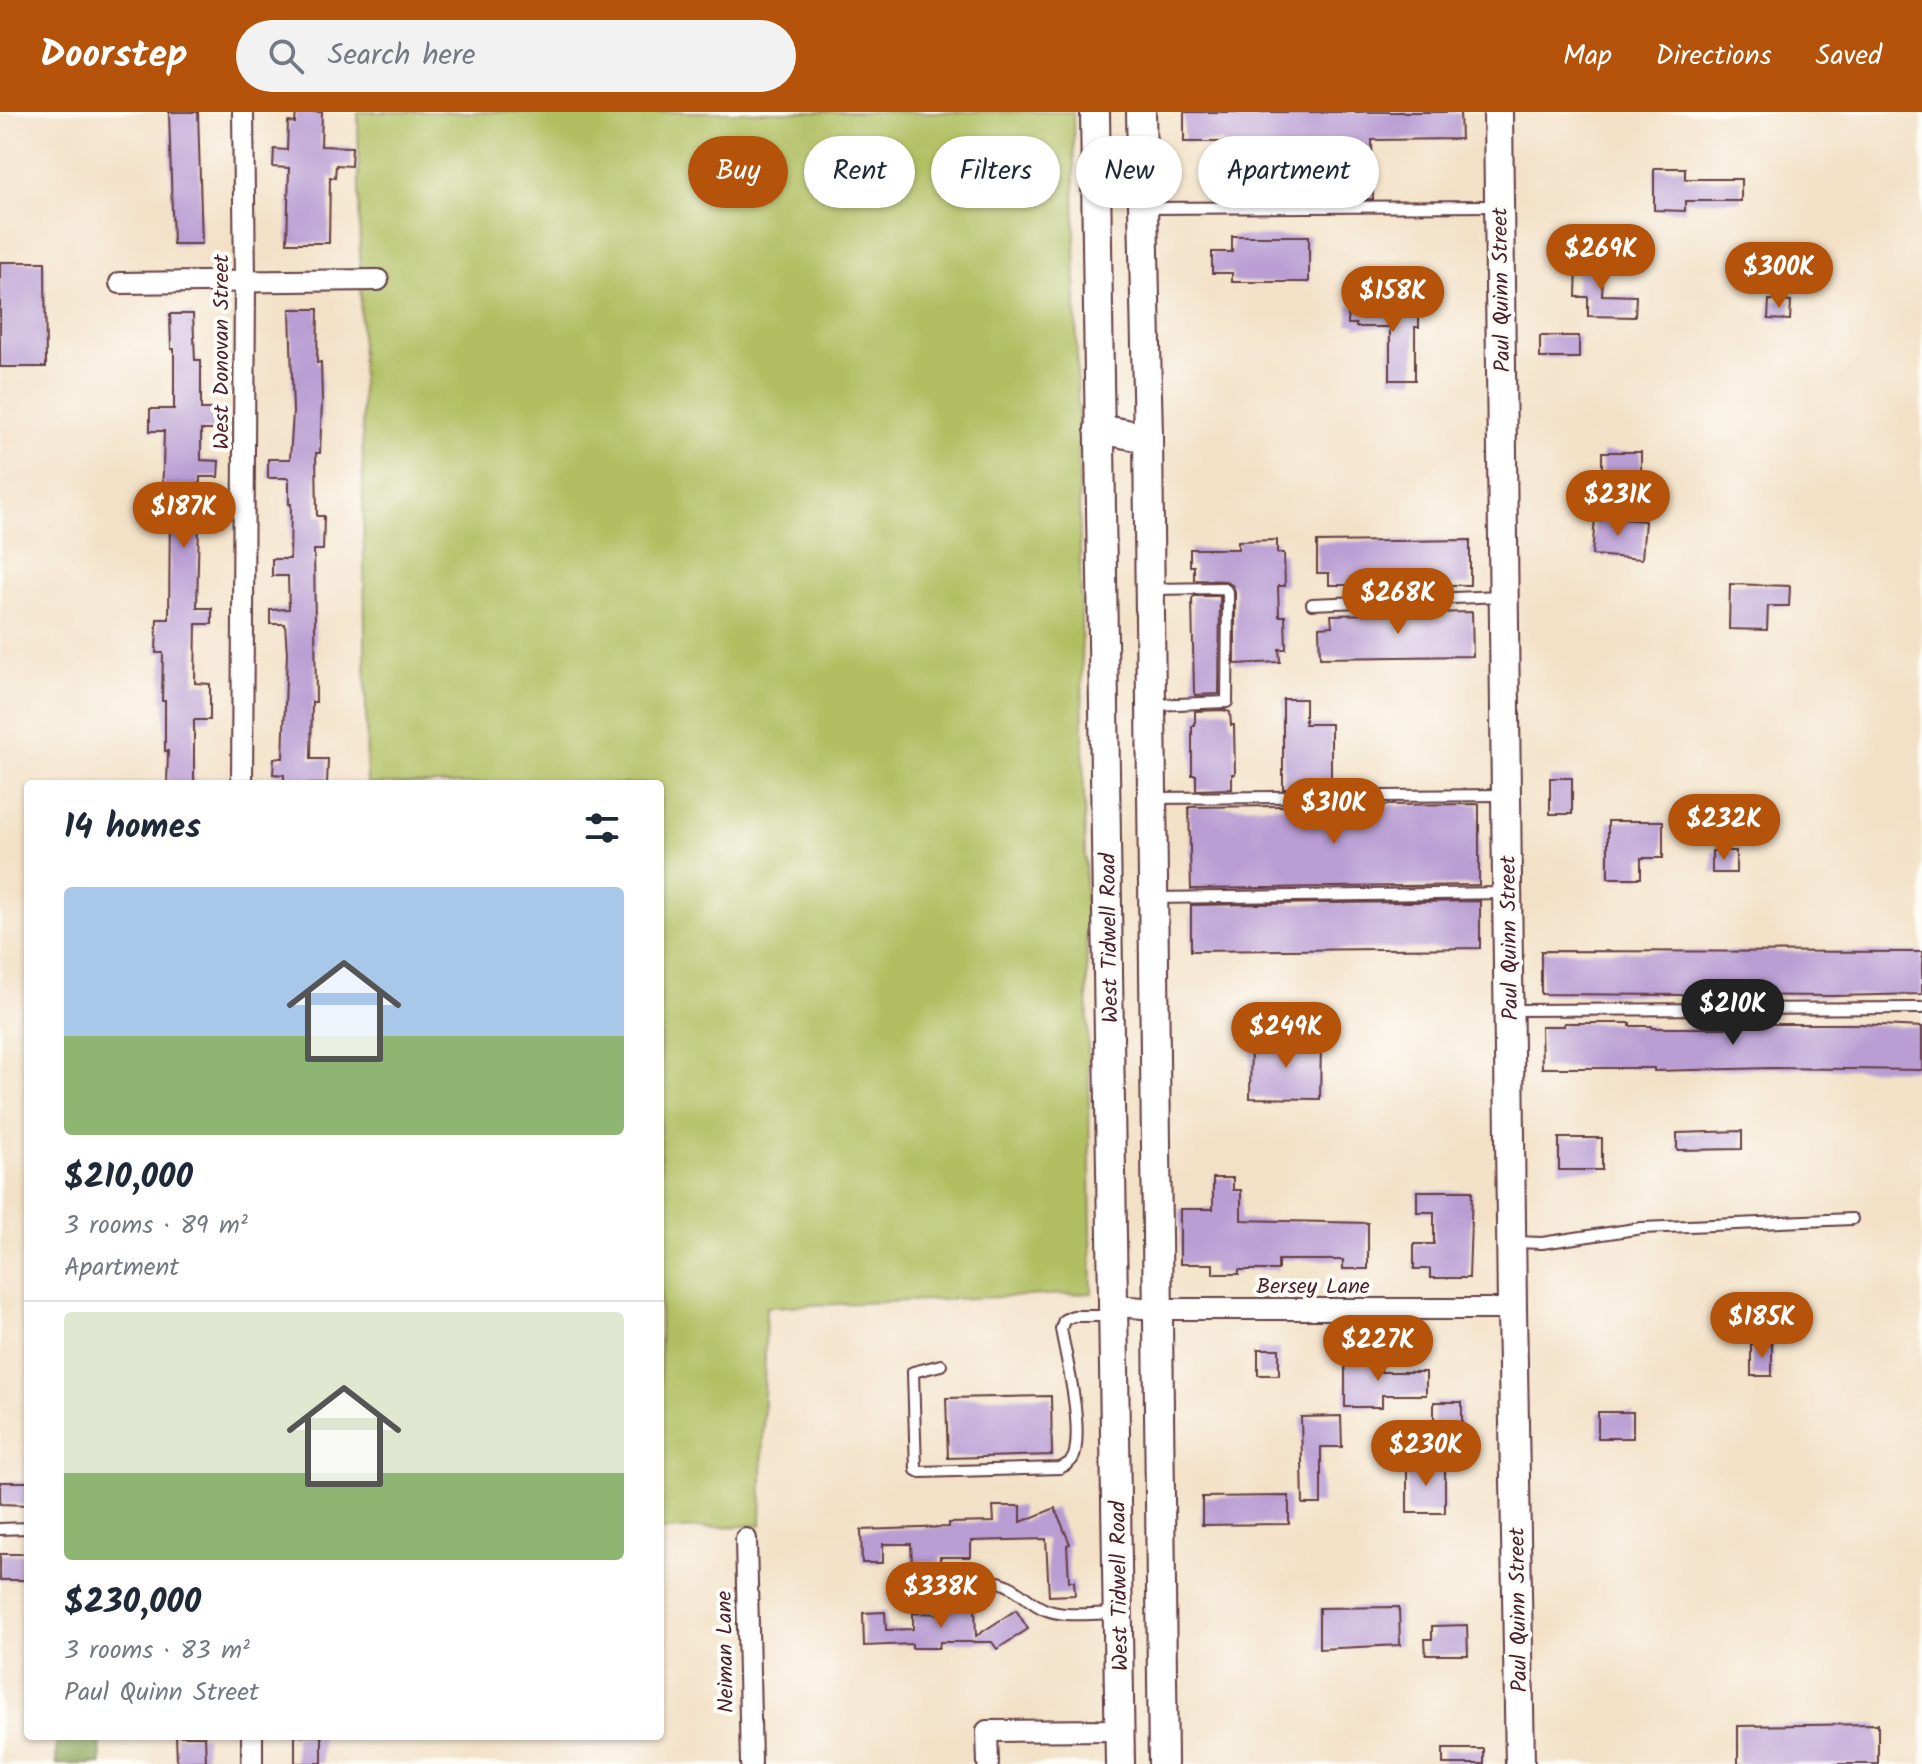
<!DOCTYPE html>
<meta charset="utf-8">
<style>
body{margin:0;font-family:Kalam,sans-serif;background:#f2f2f3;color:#1f2937;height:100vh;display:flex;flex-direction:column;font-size:30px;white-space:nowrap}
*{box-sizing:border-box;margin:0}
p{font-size:26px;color:#747a83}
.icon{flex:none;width:44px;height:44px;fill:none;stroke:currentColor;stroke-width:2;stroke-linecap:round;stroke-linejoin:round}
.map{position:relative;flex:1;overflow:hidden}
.panel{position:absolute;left:24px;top:668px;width:640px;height:960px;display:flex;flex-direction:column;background:#fff;border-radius:8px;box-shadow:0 2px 6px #0004}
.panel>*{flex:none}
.hud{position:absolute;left:688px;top:24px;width:760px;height:72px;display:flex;gap:16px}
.price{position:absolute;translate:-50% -68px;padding:0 18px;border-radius:28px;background:#b45309;color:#fff;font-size:26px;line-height:52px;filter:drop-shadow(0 2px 4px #0008)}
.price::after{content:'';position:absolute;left:50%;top:48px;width:24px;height:18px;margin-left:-12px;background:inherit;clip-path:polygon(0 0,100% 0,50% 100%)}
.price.active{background:#222;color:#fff}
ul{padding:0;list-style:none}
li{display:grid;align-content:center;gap:16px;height:424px;padding:0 40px}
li+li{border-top:2px solid #e0e1e3}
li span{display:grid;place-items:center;height:248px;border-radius:8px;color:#555}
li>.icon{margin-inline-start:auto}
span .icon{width:144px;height:144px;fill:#fffc;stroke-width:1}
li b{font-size:34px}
h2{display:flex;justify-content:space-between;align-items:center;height:96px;padding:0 40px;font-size:34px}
.pill{padding:0 28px;border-radius:36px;background:#fff;box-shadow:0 2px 6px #0004;font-size:28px;line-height:72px}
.pill.active{background:#b45309;color:#fff}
header{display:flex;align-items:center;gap:48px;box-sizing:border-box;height:112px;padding:0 40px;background:#b45309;color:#fff}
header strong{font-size:38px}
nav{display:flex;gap:44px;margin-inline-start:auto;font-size:28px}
.search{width:560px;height:72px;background:#f2f2f3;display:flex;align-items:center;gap:20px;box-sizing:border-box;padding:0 28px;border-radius:44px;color:#747a83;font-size:30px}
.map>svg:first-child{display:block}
.green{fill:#b1bf62;stroke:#7e6f46;stroke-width:2}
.forest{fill:#8ca658;stroke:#6b6242;stroke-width:2}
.building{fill:#b99dd3}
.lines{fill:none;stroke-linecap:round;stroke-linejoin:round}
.lane-casing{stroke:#633c42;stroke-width:14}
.street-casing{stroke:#633c42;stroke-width:24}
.secondary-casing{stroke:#633c42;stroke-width:32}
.lane{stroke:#fff;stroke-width:10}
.street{stroke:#fff;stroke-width:20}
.secondary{stroke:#fff;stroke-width:28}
.labels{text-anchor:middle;stroke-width:8;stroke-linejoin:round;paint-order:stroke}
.street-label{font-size:22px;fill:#4a1f2b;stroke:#fdfcf7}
</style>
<header>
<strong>Doorstep</strong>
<div class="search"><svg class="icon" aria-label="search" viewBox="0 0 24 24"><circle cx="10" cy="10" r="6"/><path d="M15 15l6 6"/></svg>Search here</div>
<nav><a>Map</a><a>Directions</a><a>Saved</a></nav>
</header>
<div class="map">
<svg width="1922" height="1652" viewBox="0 0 1922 1652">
<rect width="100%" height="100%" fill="#fdfcf7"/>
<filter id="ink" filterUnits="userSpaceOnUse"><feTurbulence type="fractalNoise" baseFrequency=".0125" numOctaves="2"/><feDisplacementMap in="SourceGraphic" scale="16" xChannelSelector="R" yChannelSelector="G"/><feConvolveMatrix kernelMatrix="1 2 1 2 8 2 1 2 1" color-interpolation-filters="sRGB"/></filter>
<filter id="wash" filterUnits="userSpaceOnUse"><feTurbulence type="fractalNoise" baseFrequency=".006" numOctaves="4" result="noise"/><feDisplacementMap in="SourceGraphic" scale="32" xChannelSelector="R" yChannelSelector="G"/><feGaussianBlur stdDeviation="1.8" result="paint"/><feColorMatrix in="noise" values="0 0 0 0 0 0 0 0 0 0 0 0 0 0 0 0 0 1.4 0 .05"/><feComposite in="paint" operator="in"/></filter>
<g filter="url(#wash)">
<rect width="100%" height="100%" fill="#f3e1c7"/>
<path class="green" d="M358,0H1073L1092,1181L766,1195L761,1413L660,1418V672H367Z"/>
<path class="forest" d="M57,1624H100L101,1652H56Z"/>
<g id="blocks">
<g class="building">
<path d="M169,0H198L202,132H173Z"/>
<path d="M296,0H322L321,34L352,35L351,54L336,53L335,66L330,65L329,131H287L289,56L273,55L274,37L287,38L288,10L295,11Z"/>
<path d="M1184,0H1460L1461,27L1372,28L1373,87L1225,88L1223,30H1184Z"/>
<path d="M1654,56H1685V67H1741V89H1685V99L1654,98Z"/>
<path d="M1232,124H1309V170H1232V161H1212V140H1232Z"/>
<path d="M1577,147H1604L1602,183L1636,184L1635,205L1588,204V185H1576Z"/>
<path d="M0,150H45L46,255H0Z"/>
<path d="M1769,188L1791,190L1790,208L1768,207Z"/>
<path d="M1348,193L1419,194V215H1415V268H1390V215H1356V212H1348Z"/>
<path d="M290,197H318L317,251L321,250L322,289L320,341H316L317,404H324L323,438H314L316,590H312L311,647H328L327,672H284V663L273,662L274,646H283L287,541L285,512H270V498L289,497L288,464H272V447H290L291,392H289V366H268V347H290L293,301Z"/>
<path d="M170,202H193L195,248H201V297H221V318H201V348L219,349L218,365H200L197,496H212V512H196L195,571L210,572V608H194V672H167L168,639H165V589H162L163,541H156L157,507H169L170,392L162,391L164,319H150V297H174V237H171Z"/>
<rect x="1540" y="224" width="39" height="22"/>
<rect x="1602" y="340" width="39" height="32"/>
<path d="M1595,405L1645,409L1642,447L1592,443Z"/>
<path d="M1277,428V441H1284L1285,474H1278L1279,504H1285L1286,537H1279L1280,550L1235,552V480L1233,474L1225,469L1194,468V454H1190V437H1238V429Z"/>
<path d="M1470,428V473H1329V461H1317V430Z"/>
<path d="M1730,472L1790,474L1789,494H1768L1767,518L1729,517Z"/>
<path d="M1194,484H1220L1219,582L1195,583L1194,580L1192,487Z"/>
<path d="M1472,500L1473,544L1320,546L1319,515L1332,514L1331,503Z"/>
<path d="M1283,587H1305V612H1331V676L1283,677Z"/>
<path d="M1223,598L1230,600L1231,613H1234L1235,662H1232V677L1196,678V663H1192V614H1195V599Z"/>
<rect x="1550" y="666" width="22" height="36"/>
<path d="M1479,692V773L1191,777L1189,695Z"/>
<path d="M1608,709H1663V746H1641V766H1608Z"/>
<rect x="1712" y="739" width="24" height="22"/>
<path d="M1480,789V836L1191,839V793Z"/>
<path d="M1541,839L1922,840V882L1834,884L1541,882Z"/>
<path d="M1564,911H1630V914H1652V916H1726V914L1748,912H1859L1922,915V958L1771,956L1654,959V956H1542L1541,914H1564Z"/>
<path d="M1251,929H1321L1320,987L1250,986Z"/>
<path d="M1742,1019V1037L1677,1038V1021Z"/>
<rect x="1559" y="1026" width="43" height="32"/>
<path d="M1213,1066H1233V1078H1241V1108L1368,1111V1157H1343V1148H1278V1158H1239V1162H1213V1152H1180V1097H1213Z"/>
<path d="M1417,1079H1472L1469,1166H1430V1157H1414V1132H1434V1100H1417Z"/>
<rect x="1751" y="1232" width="21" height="32"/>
<rect x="1258" y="1237" width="21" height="26"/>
<path d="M1345,1245H1381V1260H1426V1283H1382V1295H1345Z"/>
<path d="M1051,1284L1052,1343L948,1346L946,1286Z"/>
<rect x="1434" y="1290" width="28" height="33"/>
<rect x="1598" y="1300" width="35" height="26"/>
<path d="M1341,1304L1342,1335H1321V1392H1303L1301,1305Z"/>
<rect x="1407" y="1352" width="38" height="49"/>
<path d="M0,1370H28V1393L0,1392Z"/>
<path d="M1289,1384V1412L1202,1413V1385Z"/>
<path d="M993,1394H1021V1410L1055,1396L1070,1432L1067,1433L1069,1469H1074L1075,1483L1049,1484L1046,1427L971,1429V1445H940V1450L912,1451L911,1432H883V1451H862L861,1418L949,1415V1411L994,1410Z"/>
<rect x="0" y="1442" width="28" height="26"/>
<path d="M975,1495L976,1524L1016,1498L1028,1517L997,1537L992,1530H940L939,1536H912V1532L864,1534L863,1501L885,1500L886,1518L913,1517V1501L948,1502V1496Z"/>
<path d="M1399,1495L1400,1533L1319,1537V1496Z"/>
<path d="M1467,1513L1468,1543H1426L1425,1527H1432V1514Z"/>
<path d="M1878,1612V1652H1738V1614Z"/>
<path d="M176,1624H205L206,1649L177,1650Z"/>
<rect x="295" y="1624" width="27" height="27"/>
<rect x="1443" y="1637" width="41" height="15"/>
</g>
</g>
</g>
<g filter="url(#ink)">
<use href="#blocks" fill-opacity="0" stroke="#633c42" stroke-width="2"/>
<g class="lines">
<defs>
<g id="lane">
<path d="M1145,96L1497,94"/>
<path d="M1150,477L1222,476L1226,478L1228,483L1227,590L1153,593"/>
<path d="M1312,492L1501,484"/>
<path d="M1153,686L1505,683"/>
<path d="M1153,786L1505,781"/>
<path d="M1511,898L1922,896"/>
<path d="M1513,1130L1542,1131L1642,1116L1852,1107"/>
<path d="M941,1253L913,1260L916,1358L920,1360L1060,1356C1066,1353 1071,1351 1074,1344C1083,1313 1067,1250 1061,1217L1064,1208L1073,1204H1113"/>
<path d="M0,1417L28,1416"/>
<path d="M896,1472L999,1470C1018,1475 1027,1490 1044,1497C1065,1506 1093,1501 1116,1501"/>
</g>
<g id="street">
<path d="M120,171L378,168"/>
<path d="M242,672L245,169L243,0"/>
<path d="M1114,1194L1158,1197H1512"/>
<path d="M746,1427L751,1652"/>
<path d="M252,1624V1652"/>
<path d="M988,1652L987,1619L1119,1618"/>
</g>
<g id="secondary">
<path d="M1095,0L1120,1652"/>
<path d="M1141,0L1148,326L1163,1652"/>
<path d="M1498,0L1512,1197L1520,1652"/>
<path d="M1099,317L1148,326"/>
</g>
</defs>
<use href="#lane" class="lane-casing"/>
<use href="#street" class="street-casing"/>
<use href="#secondary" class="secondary-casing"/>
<use href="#lane" class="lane"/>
<use href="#street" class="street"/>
<use href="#secondary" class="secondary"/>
</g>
</g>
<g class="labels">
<g class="street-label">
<text transform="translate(1500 178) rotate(-91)" y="8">Paul Quinn Street</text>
<text transform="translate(220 240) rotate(-90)" y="8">West Donovan Street</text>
<text transform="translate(1108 826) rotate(-91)" y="8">West Tidwell Road</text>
<text transform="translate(1508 826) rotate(-91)" y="8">Paul Quinn Street</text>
<text x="1313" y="1181">Bersey Lane</text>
<text transform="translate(1118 1474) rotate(-91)" y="8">West Tidwell Road</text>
<text transform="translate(1517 1498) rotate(-91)" y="8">Paul Quinn Street</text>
<text transform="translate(724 1540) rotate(-91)" y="8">Neiman Lane</text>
</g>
</g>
</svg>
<b class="price" style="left:1601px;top:180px">$269K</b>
<b class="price" style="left:1779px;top:198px">$300K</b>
<b class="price" style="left:1393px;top:222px">$158K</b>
<b class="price" style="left:1618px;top:426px">$231K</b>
<b class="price" style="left:184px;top:438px">$187K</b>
<b class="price" style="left:1398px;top:524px">$268K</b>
<b class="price" style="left:1334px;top:734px">$310K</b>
<b class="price" style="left:1724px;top:750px">$232K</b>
<b class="price active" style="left:1733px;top:935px">$210K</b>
<b class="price" style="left:1286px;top:958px">$249K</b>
<b class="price" style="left:1762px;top:1248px">$185K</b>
<b class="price" style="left:1378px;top:1271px">$227K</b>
<b class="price" style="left:1426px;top:1376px">$230K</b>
<b class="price" style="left:941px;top:1518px">$338K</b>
<div class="hud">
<a class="pill active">Buy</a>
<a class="pill">Rent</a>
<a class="pill">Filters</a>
<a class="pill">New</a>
<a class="pill">Apartment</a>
</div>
<section class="panel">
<h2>14 homes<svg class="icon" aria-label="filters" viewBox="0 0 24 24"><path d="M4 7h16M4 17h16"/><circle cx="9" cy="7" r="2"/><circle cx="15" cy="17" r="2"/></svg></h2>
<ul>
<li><span style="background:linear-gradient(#a9c7e8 60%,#8fb573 0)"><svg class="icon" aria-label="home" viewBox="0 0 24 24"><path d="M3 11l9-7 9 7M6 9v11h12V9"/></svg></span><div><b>$210,000</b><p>3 rooms · 89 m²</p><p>Apartment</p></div></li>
<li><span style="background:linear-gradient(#dfe7d0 65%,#8fb573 0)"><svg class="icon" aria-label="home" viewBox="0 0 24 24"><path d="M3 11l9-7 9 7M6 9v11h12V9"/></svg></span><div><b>$230,000</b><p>3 rooms · 83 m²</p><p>Paul Quinn Street</p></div></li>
</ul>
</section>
</div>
